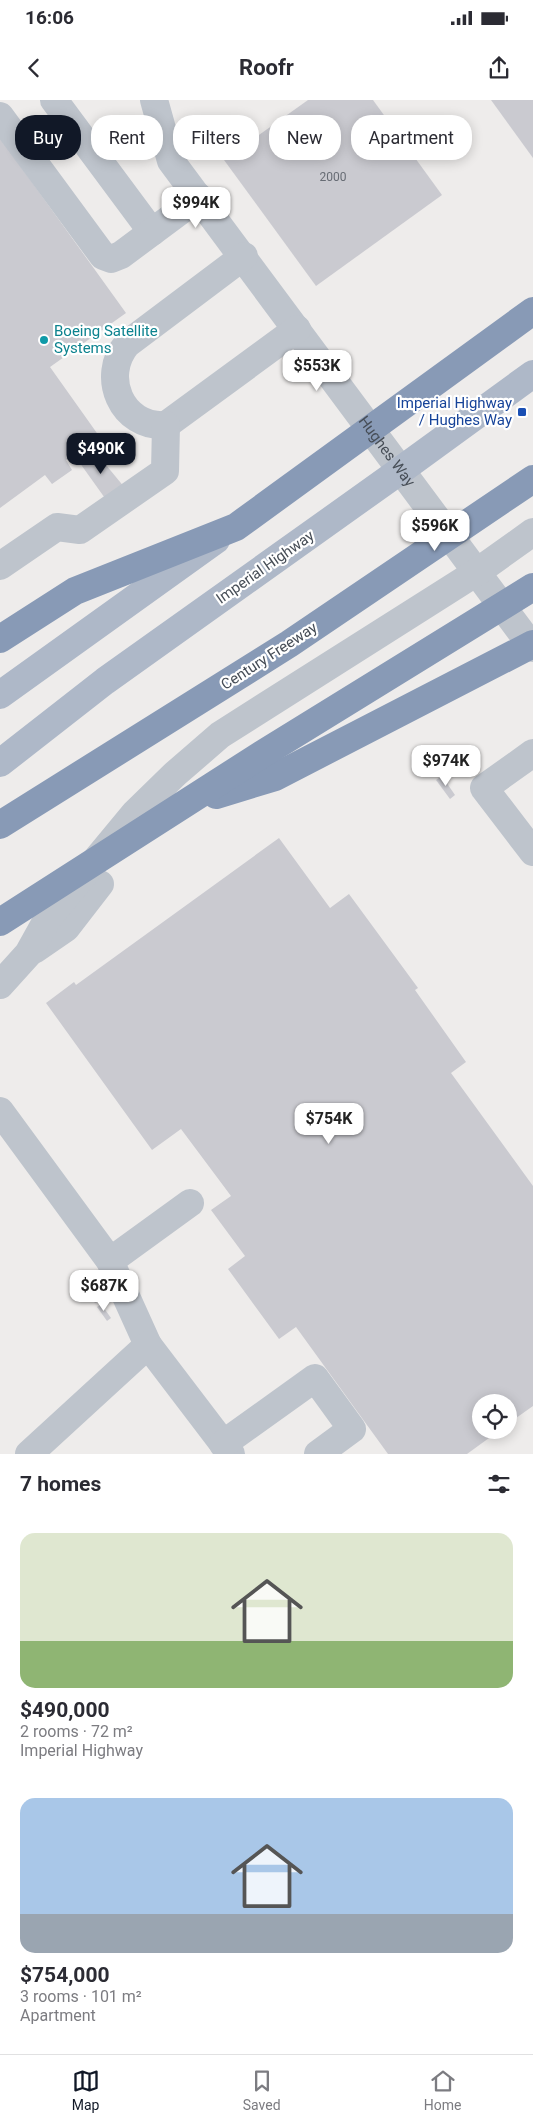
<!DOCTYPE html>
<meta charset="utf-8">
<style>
body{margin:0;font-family:Roboto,sans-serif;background:#f2f2f3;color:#2b2b33;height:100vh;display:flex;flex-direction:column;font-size:19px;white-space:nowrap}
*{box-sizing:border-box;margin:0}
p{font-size:16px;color:#7c7c81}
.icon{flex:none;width:28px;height:28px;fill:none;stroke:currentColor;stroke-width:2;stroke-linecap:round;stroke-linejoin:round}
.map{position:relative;height:1354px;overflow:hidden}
.panel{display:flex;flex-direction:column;background:#fff;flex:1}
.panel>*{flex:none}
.hud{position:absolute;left:15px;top:15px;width:504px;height:45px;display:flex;gap:10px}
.tools{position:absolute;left:472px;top:1294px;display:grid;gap:10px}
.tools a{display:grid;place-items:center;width:45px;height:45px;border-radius:50%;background:#fff;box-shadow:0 2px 12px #0003;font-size:25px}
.price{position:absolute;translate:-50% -42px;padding:0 11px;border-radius:10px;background:#fff;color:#222;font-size:16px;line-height:32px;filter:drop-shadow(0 1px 2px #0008)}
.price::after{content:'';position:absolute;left:50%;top:30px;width:15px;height:11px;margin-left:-8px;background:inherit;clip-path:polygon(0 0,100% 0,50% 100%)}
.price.selected{background:#111827;color:#fff}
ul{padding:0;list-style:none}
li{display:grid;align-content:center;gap:10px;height:265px;padding:0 20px}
li span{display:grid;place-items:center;height:155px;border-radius:15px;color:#555}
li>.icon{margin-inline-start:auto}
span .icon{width:90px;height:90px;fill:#fffc;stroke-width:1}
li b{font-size:21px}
h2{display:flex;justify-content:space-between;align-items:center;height:60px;padding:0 20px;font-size:21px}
.tag{padding:0 18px;border-radius:20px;background:#fff;box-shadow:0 2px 12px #0003;font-size:18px;line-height:45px}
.tag.selected{background:#111827;color:#fff}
.status{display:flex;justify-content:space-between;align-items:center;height:35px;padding:0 25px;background:#fff;direction:ltr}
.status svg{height:14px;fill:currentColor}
header{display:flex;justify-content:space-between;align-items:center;height:65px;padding:0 20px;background:#fff;font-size:22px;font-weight:700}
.tab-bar{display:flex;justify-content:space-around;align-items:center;height:70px;border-top:1px solid #e1e1e2;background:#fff;font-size:14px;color:#7c7c81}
.tab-bar a{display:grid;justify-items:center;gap:2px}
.tab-bar .selected{color:#111827}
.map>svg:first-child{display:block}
.building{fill:#cacad0}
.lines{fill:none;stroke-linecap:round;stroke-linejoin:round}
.minor{stroke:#bec4cc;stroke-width:28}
.major{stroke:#aeb8c8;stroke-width:28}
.highway{stroke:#889ab6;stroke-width:28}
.culture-dot{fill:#0f9aa8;stroke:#fff;stroke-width:2}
.transit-dot{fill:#1a4fb4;stroke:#fff;stroke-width:2}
.labels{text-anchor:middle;stroke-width:4.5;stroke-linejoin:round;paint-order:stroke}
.number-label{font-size:12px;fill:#676c74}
.culture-label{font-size:15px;fill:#0d838f;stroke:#fff;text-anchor:start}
.transit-label{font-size:15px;fill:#164399;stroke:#fff;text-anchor:end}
.street-label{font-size:15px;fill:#464d56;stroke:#fff}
</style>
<div class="status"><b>16:06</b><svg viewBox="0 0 49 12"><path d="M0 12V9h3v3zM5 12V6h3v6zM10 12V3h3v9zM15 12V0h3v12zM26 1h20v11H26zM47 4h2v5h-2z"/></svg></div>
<header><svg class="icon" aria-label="back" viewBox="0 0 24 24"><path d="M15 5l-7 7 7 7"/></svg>Roofr<svg class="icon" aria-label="share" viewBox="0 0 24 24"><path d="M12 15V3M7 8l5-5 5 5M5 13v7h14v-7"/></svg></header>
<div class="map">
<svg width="533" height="1354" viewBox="0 0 533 1354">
<rect width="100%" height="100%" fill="#eeeceb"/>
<g class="building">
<path d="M308,0H373L442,95L316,186L224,60Z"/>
<path d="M491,0H533V58Z"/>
<path d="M0,38L126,213L50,267L99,336L66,360L72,370L52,384L45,375L0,408Z"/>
<path d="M92,348L125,388L107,401L77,359Z"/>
<path d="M442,676L455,695L450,699L436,680Z"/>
<path d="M279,738L330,808L349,794L418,888L415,890L466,962L451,973L533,1086V1306L509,1323V1302H481V1330H500L467,1354H388L296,1227L279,1239L228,1169L245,1156L211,1110L231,1096L181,1029L152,1050L46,903L74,882L76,885Z"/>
<path d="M85,1181L99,1201L95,1203L81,1184Z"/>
<path d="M101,1204L111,1218L107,1221L97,1207Z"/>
</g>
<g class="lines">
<g class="minor">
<path d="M54,0L152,132"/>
<path id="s1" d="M154,0L171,61L533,548"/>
<path d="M0,16L103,156L111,159L121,155L199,97"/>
<path d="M244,156L127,244C100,276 121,328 166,325L297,229"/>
<path d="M0,466L57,427L80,430L165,371L166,325"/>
<path d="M533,653L484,688L533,752"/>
<path d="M34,850L66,828L100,784"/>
<path d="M0,885L28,854L48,818L135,713L175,674L220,635L477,472L533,432"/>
<path d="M0,1011L110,1161L148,1245L231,1354"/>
<path d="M110,1161L190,1103"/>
<path d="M223,1344L315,1278L352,1329L318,1354"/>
<path d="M29,1354L148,1245"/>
</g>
<g class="major">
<path d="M0,595L216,440"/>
<path d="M0,663L105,581L401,370L533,274"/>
</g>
<g class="highway">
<path d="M0,539L75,491L236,427L533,211"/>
<path d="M216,695L275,677L533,544"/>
<path d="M0,725L289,544L533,379"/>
<path d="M0,822L264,653L533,487"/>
</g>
</g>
<circle class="culture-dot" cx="44" cy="240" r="5"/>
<rect class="transit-dot" x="517" y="307" width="10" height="10" rx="2.5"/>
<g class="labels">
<g class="number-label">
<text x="333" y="81">2000</text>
</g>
<g class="culture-label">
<text x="54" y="236">Boeing Satellite<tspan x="54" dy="17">Systems</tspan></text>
</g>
<g class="transit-label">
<text x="512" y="308">Imperial Highway<tspan x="512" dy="17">/ Hughes Way</tspan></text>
</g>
<g class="street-label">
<text dy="5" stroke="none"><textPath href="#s1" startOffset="425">Hughes Way</textPath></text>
<text transform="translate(265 467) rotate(-35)" y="5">Imperial Highway</text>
<text transform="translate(269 556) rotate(-33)" y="5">Century Freeway</text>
</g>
</g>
</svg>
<div class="tools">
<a><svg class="icon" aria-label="locate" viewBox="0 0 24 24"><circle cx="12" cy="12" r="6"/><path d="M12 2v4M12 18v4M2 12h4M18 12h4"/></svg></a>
</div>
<b class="price" style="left:196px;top:129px">$994K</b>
<b class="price" style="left:317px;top:292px">$553K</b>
<b class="price selected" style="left:101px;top:375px">$490K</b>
<b class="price" style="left:435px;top:452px">$596K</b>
<b class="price" style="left:446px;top:687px">$974K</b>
<b class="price" style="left:329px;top:1045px">$754K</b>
<b class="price" style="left:104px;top:1212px">$687K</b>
<div class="hud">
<a class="tag selected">Buy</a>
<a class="tag">Rent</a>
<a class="tag">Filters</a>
<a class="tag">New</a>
<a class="tag">Apartment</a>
</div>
</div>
<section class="panel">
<h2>7 homes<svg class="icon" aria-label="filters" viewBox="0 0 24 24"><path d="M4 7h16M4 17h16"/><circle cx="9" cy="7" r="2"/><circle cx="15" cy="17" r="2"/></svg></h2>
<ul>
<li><span style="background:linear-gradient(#dfe7d0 70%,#8fb573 0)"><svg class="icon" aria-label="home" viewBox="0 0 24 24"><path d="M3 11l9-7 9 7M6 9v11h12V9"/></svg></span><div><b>$490,000</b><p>2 rooms · 72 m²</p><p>Imperial Highway</p></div></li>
<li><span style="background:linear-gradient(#a9c7e8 75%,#9aa5b1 0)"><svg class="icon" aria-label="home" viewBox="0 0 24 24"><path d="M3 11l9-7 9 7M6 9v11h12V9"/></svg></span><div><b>$754,000</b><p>3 rooms · 101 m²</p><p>Apartment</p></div></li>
</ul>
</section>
<nav class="tab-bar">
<a class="selected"><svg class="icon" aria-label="map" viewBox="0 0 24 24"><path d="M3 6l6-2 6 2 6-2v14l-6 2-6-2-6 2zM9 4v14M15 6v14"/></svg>Map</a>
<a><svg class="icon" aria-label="saved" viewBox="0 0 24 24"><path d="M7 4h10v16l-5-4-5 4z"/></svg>Saved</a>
<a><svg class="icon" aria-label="home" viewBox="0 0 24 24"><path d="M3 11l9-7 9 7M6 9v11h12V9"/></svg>Home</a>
</nav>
